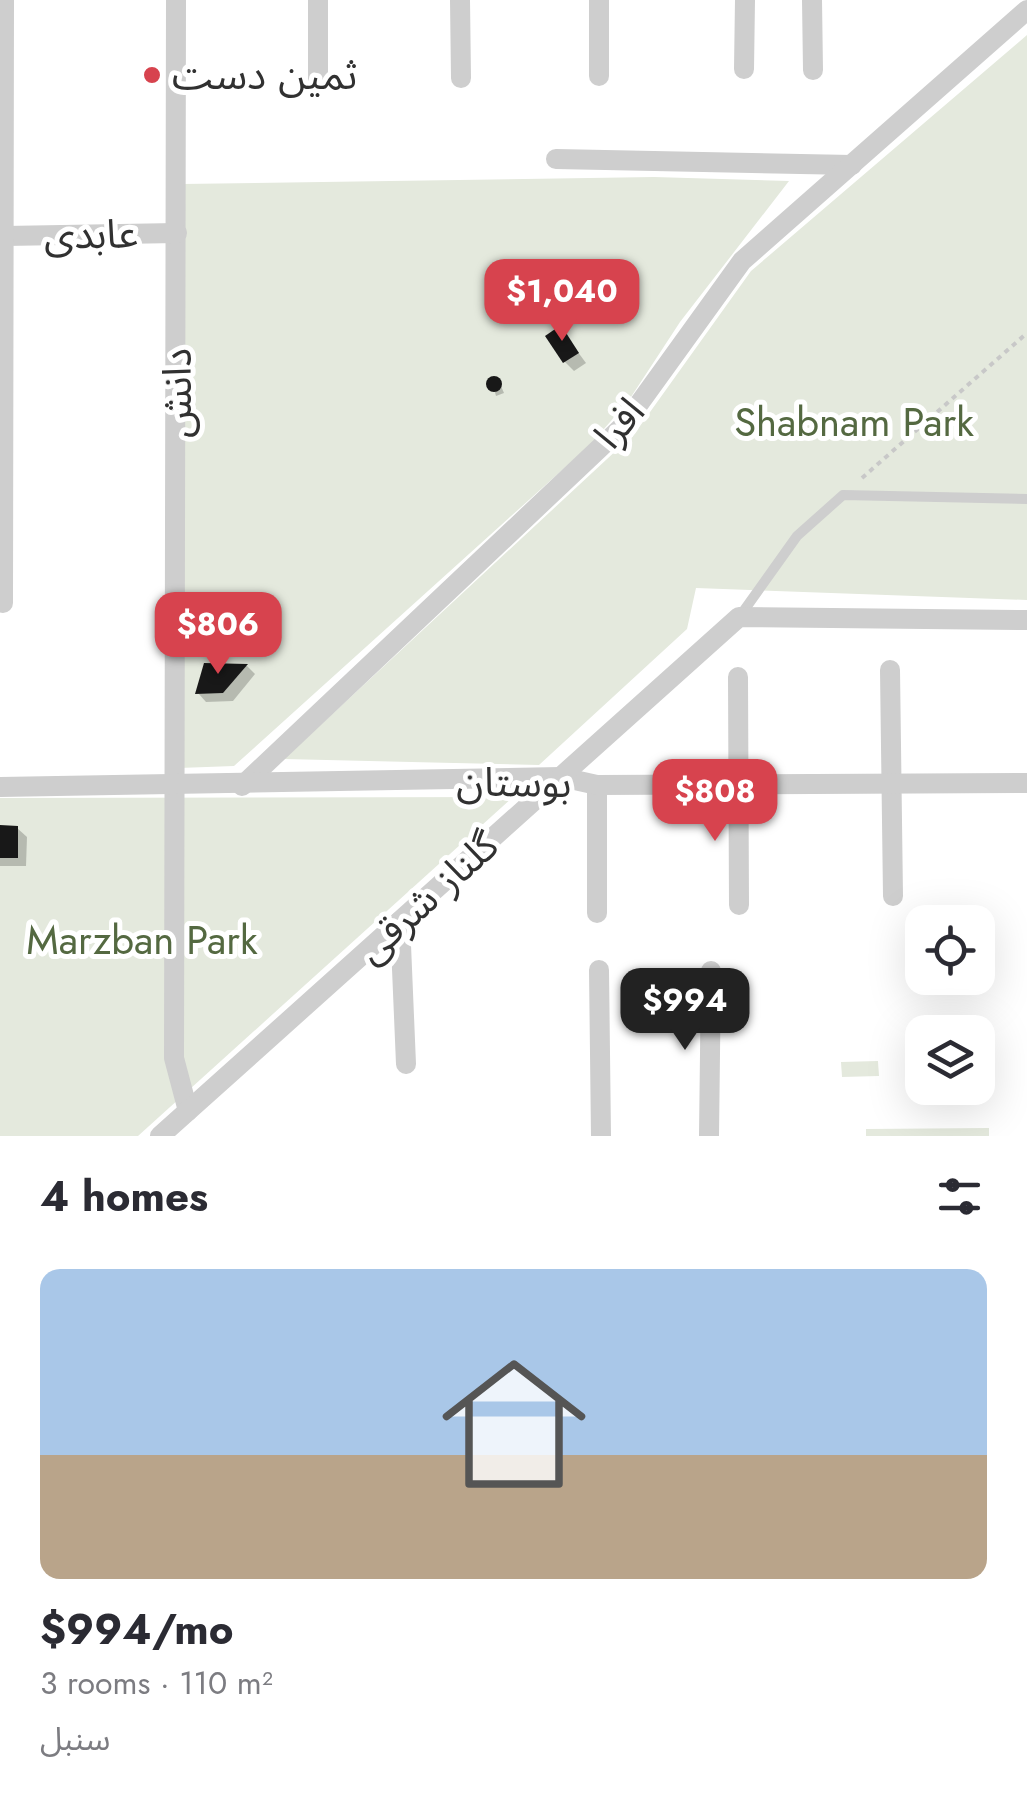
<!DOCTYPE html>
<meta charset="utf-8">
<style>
body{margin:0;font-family:Jost,"Noto Sans Arabic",sans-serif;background:#f2f2f3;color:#2b2b33;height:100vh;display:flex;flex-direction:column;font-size:38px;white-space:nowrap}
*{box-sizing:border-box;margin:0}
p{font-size:32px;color:#7c7c81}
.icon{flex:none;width:55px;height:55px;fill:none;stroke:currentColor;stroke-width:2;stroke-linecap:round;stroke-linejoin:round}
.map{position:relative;height:1136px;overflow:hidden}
.drawer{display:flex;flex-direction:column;background:#fff;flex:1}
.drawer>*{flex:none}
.controls{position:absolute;left:905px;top:905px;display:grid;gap:20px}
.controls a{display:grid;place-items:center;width:90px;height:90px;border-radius:20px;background:#fff;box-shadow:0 10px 40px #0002;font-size:50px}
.price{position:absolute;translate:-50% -85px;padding:0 22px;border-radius:20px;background:#d7434e;color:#fff;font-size:32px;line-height:65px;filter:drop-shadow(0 2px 5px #0008)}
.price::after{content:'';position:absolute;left:50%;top:60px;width:30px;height:22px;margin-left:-15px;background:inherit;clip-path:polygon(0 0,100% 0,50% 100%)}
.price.on{background:#222;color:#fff}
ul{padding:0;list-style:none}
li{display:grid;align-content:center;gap:20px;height:530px;padding:0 40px}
li span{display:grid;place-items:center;height:310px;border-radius:20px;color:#555}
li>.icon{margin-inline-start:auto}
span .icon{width:180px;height:180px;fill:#fffc;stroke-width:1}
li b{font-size:42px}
h2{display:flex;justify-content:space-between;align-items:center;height:120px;padding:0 40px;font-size:42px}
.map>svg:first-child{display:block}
.green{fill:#e4e9dd}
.shadow{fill:#0003}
.building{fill:#181818}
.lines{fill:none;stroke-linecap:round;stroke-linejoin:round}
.path{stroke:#c8c8c8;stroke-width:4;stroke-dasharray:5 5;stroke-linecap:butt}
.lane{stroke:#cecece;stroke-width:10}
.street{stroke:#cecece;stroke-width:20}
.poi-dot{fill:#d7434e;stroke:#fff;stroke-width:4}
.labels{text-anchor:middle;stroke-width:10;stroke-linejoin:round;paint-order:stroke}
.poi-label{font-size:40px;fill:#313131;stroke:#fff;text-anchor:start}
.street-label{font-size:40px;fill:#313131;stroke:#fff}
.park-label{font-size:40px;fill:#546941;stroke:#fff}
</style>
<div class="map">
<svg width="1027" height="1136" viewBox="0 0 1027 1136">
<rect width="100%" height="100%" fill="#fff"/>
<g class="green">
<path d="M1027,35V600L696,588L687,629L539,765L284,759L635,433L751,271Z"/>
<path d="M654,177L789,181L680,322L629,400L591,444L234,766L179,768L182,184Z"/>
<path d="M513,797L138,1136H0V798Z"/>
<path d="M878,1061L879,1076L842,1077L841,1062Z"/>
<path d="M989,1128V1136H866V1129Z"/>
</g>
<g class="shadow">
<path d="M560,328L586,363L574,371L565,362Z"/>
<path d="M497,377L504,393L496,396L491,378Z"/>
<path d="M206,666H247L255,674L233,701L206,702L198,693Z"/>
<path d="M0,828H17L27,837L26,866H0Z"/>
</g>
<g class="building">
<path d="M561,325L579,353L563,363L545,336Z"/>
<circle cx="494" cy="384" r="8"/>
<path d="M204,663L248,664L223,693L195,694Z"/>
<path d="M0,825L18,826V858H0Z"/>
</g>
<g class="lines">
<path class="path" d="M862,478L1027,333"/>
<path class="lane" d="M740,616L797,536L843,495L1027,499"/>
<g class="street">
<path d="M176,0L174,1058L188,1111"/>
<path d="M460,0L461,78"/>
<path d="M599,0V76"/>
<path d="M812,0L813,70"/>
<path d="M744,69L745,0"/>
<path d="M318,79V0"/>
<path d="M556,159L852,165"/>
<path d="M5,236L177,233"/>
<path d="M3,603L4,0"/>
<path d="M890,670L893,896"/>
<path d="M738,677L739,905"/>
<path d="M597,785V913"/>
<path d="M242,786L623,426L742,261L1027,10"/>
<path d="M0,787L561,777L597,785L1027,783"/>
<path d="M400,921L406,1064"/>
<path d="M599,970L601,1136"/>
<path d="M160,1136L739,617L1027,620"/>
<path d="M709,1136L711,971"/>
</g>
</g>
<circle class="poi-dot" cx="152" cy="75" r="10"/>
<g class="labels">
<g class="poi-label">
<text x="172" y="89">ثمین دست</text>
</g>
<g class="street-label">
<text transform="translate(91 234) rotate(-1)" y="14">عابدی</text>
<text transform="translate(177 393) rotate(-90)" y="14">دانش</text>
<text transform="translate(619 423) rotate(-49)" y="14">افرا</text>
<text transform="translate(514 782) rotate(1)" y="14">بوستان</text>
<text transform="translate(427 897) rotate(-42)" y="14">گلناز شرقی</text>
</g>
<g class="park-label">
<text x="854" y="436">Shabnam Park</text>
<text x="142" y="954">Marzban Park</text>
</g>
</g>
</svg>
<div class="controls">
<a><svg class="icon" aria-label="locate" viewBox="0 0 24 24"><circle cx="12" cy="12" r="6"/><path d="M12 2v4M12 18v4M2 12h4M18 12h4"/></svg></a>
<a><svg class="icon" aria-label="layers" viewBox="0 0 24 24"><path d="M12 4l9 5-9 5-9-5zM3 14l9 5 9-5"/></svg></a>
</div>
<b class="price" style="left:562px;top:344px">$1,040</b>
<b class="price" style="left:218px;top:677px">$806</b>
<b class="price" style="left:715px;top:844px">$808</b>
<b class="price on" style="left:685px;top:1053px">$994</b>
</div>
<section class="drawer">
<h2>4 homes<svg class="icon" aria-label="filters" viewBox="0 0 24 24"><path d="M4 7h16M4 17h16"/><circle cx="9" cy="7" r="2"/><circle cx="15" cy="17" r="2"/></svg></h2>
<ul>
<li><span style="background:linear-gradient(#a9c7e8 60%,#b9a48a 0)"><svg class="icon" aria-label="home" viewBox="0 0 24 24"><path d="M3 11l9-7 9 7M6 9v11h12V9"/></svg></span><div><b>$994/mo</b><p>3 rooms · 110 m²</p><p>سنبل</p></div></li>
</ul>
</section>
